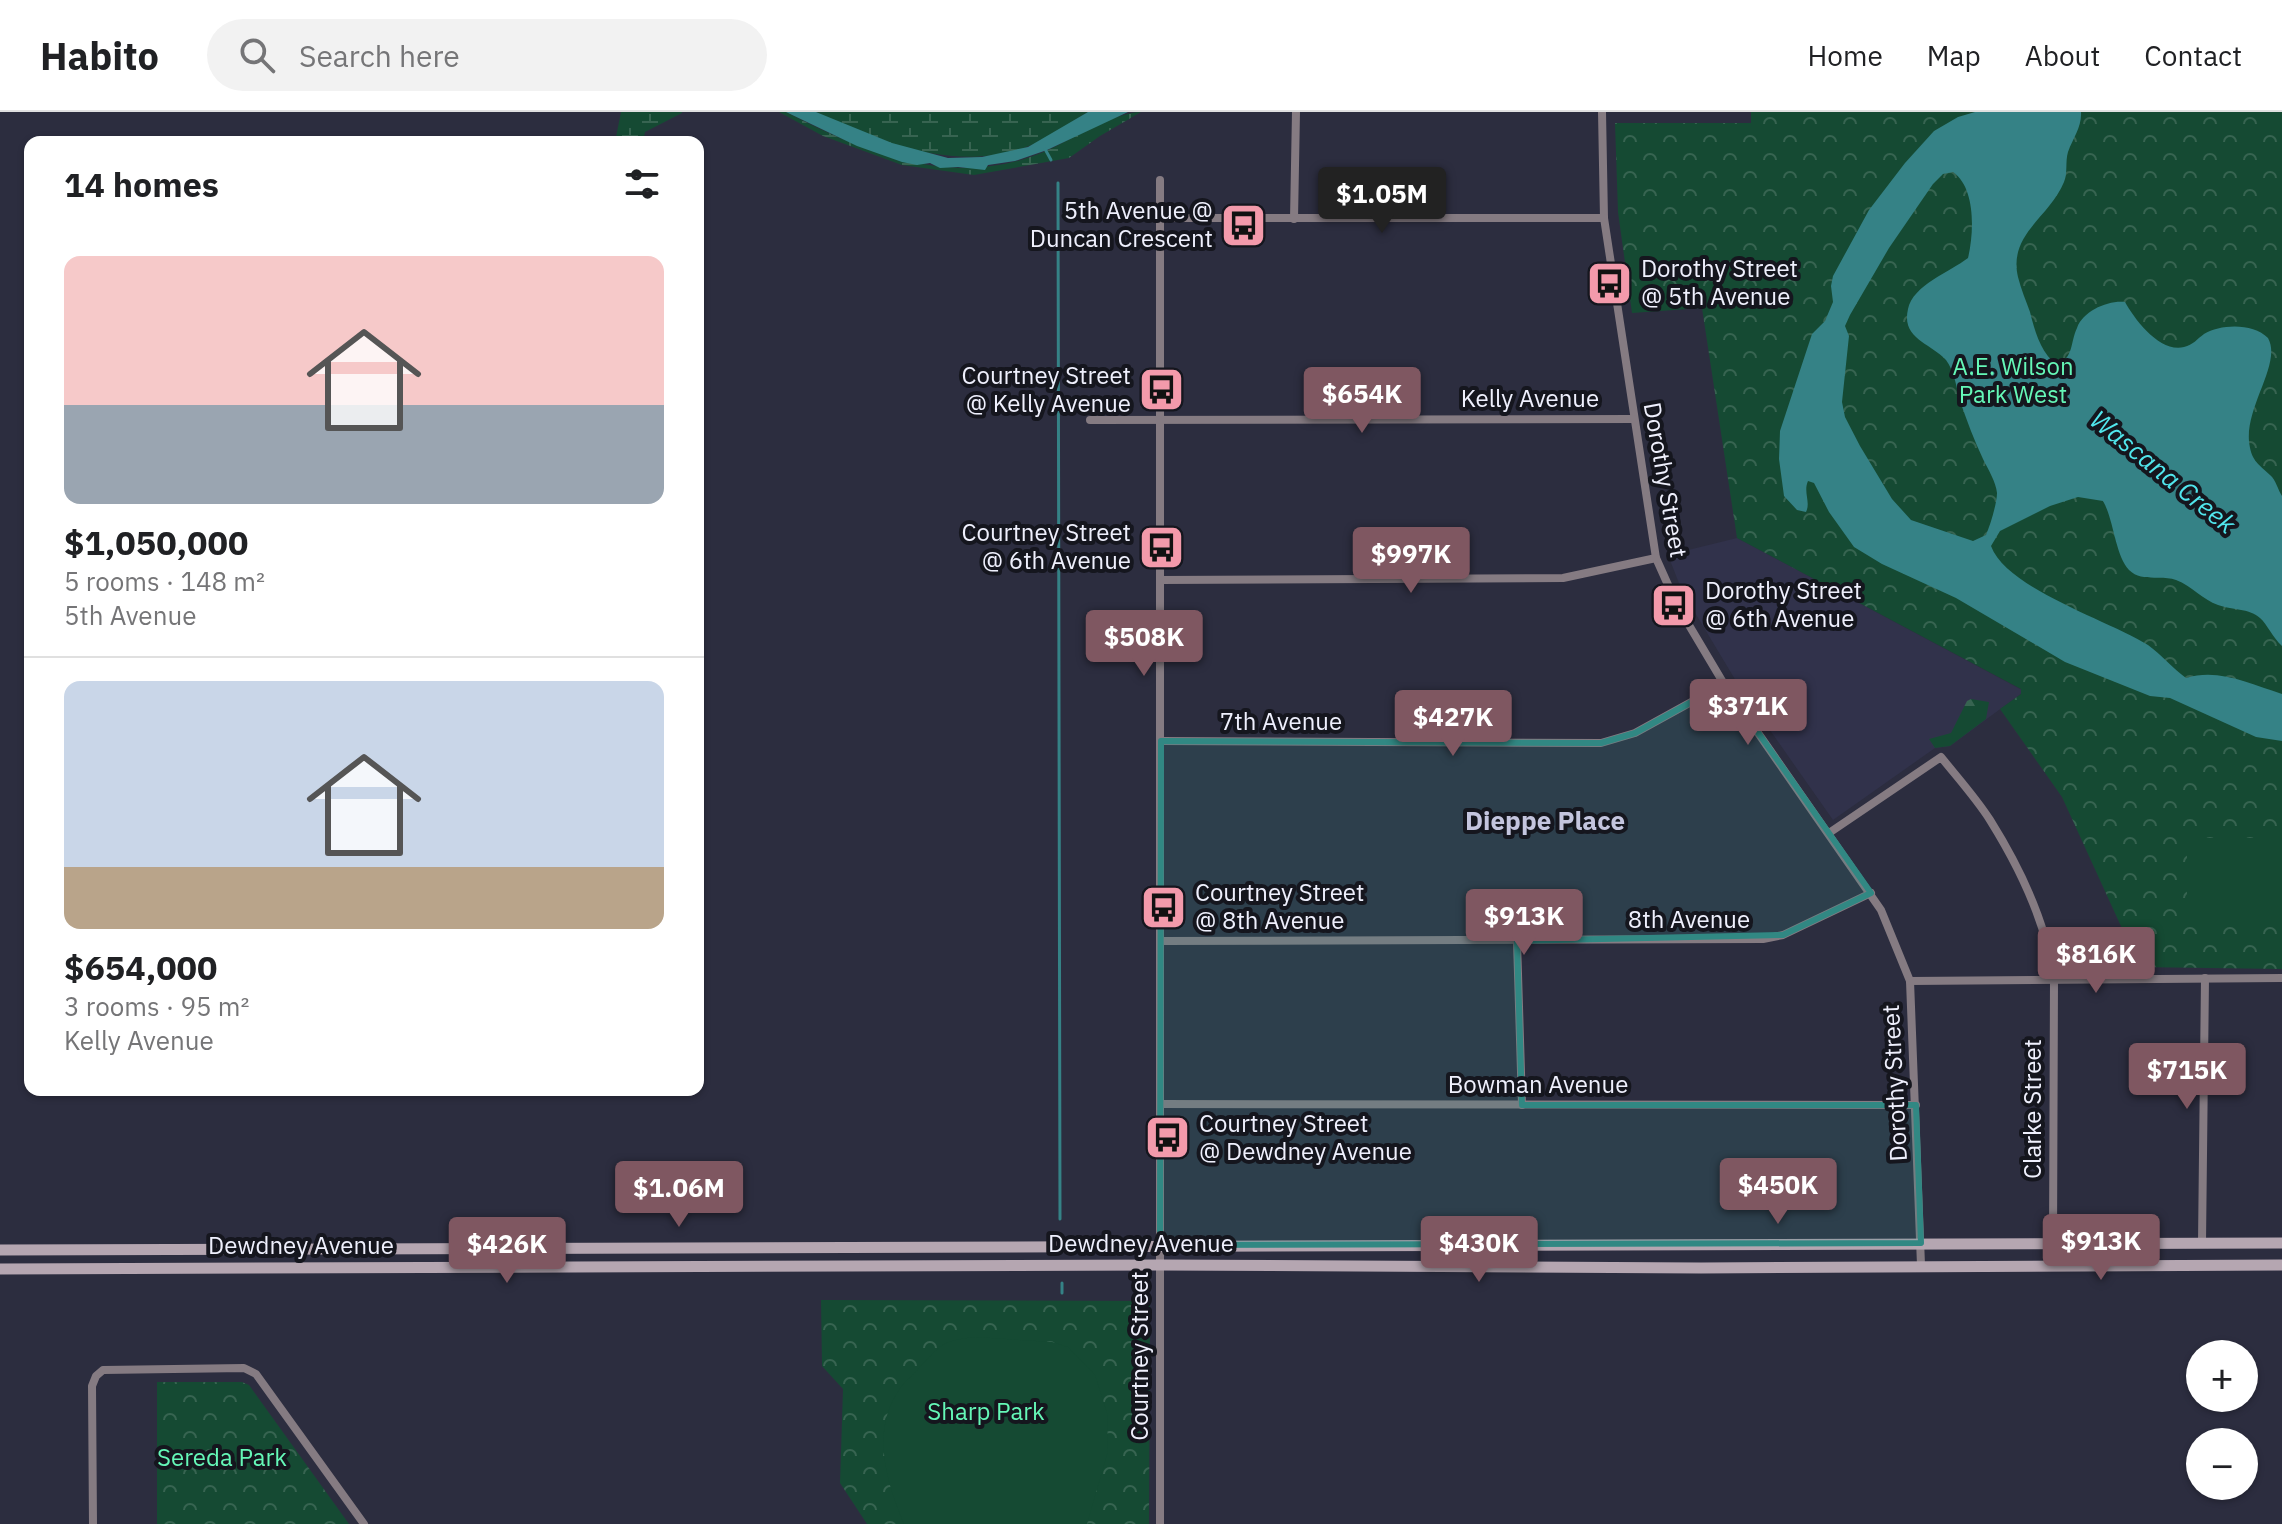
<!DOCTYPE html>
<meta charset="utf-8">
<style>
body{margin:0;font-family:"IBM Plex Sans",sans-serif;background:#f2f2f2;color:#202124;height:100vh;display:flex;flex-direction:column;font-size:30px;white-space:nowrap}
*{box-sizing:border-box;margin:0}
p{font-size:26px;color:#757577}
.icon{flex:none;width:44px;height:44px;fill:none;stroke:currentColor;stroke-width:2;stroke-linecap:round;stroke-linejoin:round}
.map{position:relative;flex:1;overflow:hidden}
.sheet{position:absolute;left:24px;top:24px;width:680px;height:960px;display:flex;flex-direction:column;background:#fff;border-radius:16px;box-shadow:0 2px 6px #0004}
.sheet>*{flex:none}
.controls{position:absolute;left:2186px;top:1228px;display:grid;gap:16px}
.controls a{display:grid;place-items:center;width:72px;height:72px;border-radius:50%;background:#fff;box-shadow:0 2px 6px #0004;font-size:40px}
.price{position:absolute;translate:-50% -68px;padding:0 18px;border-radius:8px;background:#7f5761;color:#fff;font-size:26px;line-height:52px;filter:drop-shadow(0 2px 4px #0008)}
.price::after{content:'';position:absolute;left:50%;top:48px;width:24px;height:18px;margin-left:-12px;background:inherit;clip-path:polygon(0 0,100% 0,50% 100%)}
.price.on{background:#222;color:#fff}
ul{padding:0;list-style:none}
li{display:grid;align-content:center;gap:16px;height:424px;padding:0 40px}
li+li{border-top:2px solid #e0e0e0}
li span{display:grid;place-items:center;height:248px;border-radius:16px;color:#555}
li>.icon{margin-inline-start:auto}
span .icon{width:144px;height:144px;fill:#fffc;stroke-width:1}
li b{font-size:34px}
h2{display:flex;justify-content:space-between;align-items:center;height:96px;padding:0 40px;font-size:34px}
header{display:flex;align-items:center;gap:48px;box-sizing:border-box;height:112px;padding:0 40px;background:#fff;border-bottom:2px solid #e0e0e0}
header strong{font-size:38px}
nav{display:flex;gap:44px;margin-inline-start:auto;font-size:28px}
.search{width:560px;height:72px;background:#f2f2f2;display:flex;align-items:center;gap:20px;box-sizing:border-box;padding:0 28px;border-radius:44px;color:#757577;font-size:30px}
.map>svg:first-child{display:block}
.built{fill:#31324b}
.forest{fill:url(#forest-firs)}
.wetland{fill:url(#wetland-marsh)}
.park{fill:url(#park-crowns)}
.pitch{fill:#154a33}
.water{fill:#358286;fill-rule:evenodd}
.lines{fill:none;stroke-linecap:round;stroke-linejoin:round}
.stream{stroke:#358286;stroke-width:3}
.street{stroke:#857b82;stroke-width:8}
.secondary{stroke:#b5a6b1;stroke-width:11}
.marked{fill:#318883;fill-opacity:0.2;stroke:#318883;stroke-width:6;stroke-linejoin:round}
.labels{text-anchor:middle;stroke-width:8;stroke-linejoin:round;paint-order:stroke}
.poi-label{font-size:24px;fill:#eff0fd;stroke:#15161e;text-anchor:start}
.park-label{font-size:24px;fill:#65f7b7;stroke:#15161e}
.street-label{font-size:24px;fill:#eff0fd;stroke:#15161e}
.water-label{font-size:26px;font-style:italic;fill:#51e6ed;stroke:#15161e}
.neighbourhood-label{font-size:26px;font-weight:bold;fill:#c4c5de;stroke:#15161e}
</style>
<header>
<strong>Habito</strong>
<div class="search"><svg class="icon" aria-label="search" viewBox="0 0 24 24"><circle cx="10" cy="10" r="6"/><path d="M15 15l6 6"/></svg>Search here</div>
<nav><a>Home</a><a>Map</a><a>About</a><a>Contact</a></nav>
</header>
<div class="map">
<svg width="2282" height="1412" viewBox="0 0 2282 1412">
<defs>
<pattern id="forest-firs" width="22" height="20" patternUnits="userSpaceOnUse" patternTransform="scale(2)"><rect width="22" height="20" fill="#154a33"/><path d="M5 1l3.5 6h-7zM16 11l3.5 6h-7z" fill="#376451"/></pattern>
<pattern id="wetland-marsh" width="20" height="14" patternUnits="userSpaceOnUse" patternTransform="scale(2)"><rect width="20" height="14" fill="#154a33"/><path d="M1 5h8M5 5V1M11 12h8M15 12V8" fill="none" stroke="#376451"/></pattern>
<pattern id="park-crowns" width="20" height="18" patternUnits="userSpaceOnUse" patternTransform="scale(2)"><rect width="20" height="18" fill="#154a33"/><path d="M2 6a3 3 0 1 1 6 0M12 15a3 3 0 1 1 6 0" fill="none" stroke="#376451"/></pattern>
</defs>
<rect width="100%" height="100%" fill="#2c2d3f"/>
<path class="built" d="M1737,426L2022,578V581L1950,634L1935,636L1833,708L1739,574L1682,479L1668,443Z"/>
<path class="forest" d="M1971,587L1989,590L1986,607L1950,634L1935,636L1929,627L1951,621L1967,589Z"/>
<g class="wetland">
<path d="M621,0H682V1L645,20L643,30H615Z"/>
<path d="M779,0H786C869,43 956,78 1046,39C1071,28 1115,0 1141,0L1100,24L1069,46L974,63L902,53L823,24Z"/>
<path d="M816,0H1088C1069,11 1050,26 1029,34C963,61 876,32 816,0Z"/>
</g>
<g class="park">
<path d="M1751,0H2282V857L2136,855L2125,823L2062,685L2000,597L2021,582V577L1737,426L1702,196L1632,201L1618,100L1615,11H1751Z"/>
<path d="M821,1188L1150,1189L1149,1412H867L840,1371L843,1277L822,1254Z"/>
<path d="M157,1270H242L249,1273L349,1412H157Z"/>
</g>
<g class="pitch">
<rect x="2187" y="726" width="95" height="84"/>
<path d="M975,1225L1052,1230L1068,1235L1095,1263L1107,1301L1108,1339L1087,1412H904C886,1369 870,1317 901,1275C905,1269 913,1263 918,1257C941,1233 940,1229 975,1225Z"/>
</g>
<g class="water">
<path d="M786,0H816L892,31L948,46L982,45L1028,35L1088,0H1128L1047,38L1015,49L988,53L985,58L958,55L940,56L930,51L917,53L902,50L857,34Z"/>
<path d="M1975,0H2081C2082,15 2073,26 2068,40C2065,50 2068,61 2064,70C2050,105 2008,122 2018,165C2021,177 2026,189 2030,200C2035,220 2041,241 2057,253C2074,245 2070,231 2077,216C2083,199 2108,188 2125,190C2135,208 2160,241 2184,235C2193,233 2197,227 2204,222C2221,212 2253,211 2268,226C2282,251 2246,293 2249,329C2251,348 2257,351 2270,363C2276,368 2278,378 2282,384V534C2273,526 2267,512 2260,506C2249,496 2231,498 2218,493C2203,488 2192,474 2176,468C2161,462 2142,471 2129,458C2115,443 2114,408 2103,389L2078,385L2050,394L2000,419L1991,434C2007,477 2108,508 2148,533C2162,543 2172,556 2186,566C2219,556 2250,572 2282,582V629L2256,625L2170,586L2150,584L2065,550L1956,486L1882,452L1854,435L1829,400L1814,371L1808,369C1803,380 1811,390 1806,400L1797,398L1784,384L1779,347L1780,319L1812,222L1825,209L1833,190L1831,174L1833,164L1869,98L1905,51L1934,19L1958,5ZM1953,60C1976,76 1974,121 1968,146C1950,160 1913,173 1908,197C1901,227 1931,231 1946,248C1954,258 1957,277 1960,289C1967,309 1974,328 1983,347C1988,357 1996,370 1997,381C1997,391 1990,414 1986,423L1973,429L1911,408L1892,387L1860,334L1845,305L1842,290L1849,224L1845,214L1850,203L1889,136L1933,72L1943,62Z"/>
</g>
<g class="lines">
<g class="stream">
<path d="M1045,37L1051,48"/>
<path d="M1058,71L1060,1107"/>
<path d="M1062,1171V1181"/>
</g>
<g class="street">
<path d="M1602,0L1604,106L1656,446L1677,493L1724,572L1881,798L1910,869L1921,1153"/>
<path d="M1160,106H1604"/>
<path d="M1294,107L1296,0"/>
<path d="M1090,308L1634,307"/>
<path d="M1160,468L1563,466L1656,446"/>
<path d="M1161,629L1601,631L1635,621L1724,572"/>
<path d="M1829,721L1941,645C1957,665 1976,686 1990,708C2020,756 2047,813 2054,868L2053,1131"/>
<path d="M1161,829L1763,827L1783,823L1871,781"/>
<path d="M1517,829L1522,993"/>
<path d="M1910,869L2282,866"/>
<path d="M1160,992L1916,993"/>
<path d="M2202,1131L2205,866"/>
<path d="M93,1412L92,1274L96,1264L103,1258L244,1256L256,1262L364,1412"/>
<path d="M1160,1412V68"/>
</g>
<g class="secondary">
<path d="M0,1138L2282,1131"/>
<path d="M0,1157L1160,1153L1701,1156L2282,1153"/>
</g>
</g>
<path class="marked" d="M1724,572L1871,781L1783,823L1517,829L1522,993H1916L1921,1131L1160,1133L1161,629L1601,631L1635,621Z"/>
<defs>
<symbol id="bus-square" viewBox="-11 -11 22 22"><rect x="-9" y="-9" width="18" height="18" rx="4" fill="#f39aab" stroke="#15161e"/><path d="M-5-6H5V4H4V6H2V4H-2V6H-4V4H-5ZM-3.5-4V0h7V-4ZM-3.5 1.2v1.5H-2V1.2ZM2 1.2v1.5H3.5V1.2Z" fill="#111"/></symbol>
</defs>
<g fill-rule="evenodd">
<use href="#bus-square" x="1218" y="88" width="51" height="51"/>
<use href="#bus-square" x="1584" y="146" width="51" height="51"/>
<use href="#bus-square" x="1136" y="252" width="51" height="51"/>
<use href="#bus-square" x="1136" y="410" width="51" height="51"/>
<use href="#bus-square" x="1648" y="468" width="51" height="51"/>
<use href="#bus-square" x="1138" y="770" width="51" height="51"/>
<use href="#bus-square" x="1142" y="1000" width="51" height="51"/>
</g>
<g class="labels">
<g class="poi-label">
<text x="1213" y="107" text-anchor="end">5th Avenue @<tspan x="1213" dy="28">Duncan Crescent</tspan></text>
<text x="1641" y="165">Dorothy Street<tspan x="1641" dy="28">@ 5th Avenue</tspan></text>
<text x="1131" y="272" text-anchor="end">Courtney Street<tspan x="1131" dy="28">@ Kelly Avenue</tspan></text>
<text x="1131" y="429" text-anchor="end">Courtney Street<tspan x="1131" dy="28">@ 6th Avenue</tspan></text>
<text x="1705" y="487">Dorothy Street<tspan x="1705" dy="28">@ 6th Avenue</tspan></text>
<text x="1195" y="789">Courtney Street<tspan x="1195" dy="28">@ 8th Avenue</tspan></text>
<text x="1199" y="1020">Courtney Street<tspan x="1199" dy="28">@ Dewdney Avenue</tspan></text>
</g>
<g class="park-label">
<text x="2013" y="263">A.E. Wilson<tspan x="2013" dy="28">Park West</tspan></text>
<text x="986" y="1308">Sharp Park</text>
<text x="222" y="1354">Sereda Park</text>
</g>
<g class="street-label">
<text x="1530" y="295">Kelly Avenue</text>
<text transform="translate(1665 368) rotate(80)" y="8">Dorothy Street</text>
<text x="1281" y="618">7th Avenue</text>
<text x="1689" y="816">8th Avenue</text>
<text transform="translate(1895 971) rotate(-93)" y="8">Dorothy Street</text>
<text x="1538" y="981">Bowman Avenue</text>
<text transform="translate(2033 997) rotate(-90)" y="8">Clarke Street</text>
<text x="1141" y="1140">Dewdney Avenue</text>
<text x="301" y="1142">Dewdney Avenue</text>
<text transform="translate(1140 1244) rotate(-90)" y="8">Courtney Street</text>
</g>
<g class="water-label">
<text transform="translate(2163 360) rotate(39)" y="9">Wascana Creek</text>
</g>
<g class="neighbourhood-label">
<text x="1545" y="718">Dieppe Place</text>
</g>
</g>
</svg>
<div class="controls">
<a>+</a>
<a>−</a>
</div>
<b class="price on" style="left:1382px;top:123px">$1.05M</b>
<b class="price" style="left:1362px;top:323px">$654K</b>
<b class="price" style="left:1411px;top:483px">$997K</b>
<b class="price" style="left:1144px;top:566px">$508K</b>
<b class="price" style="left:1748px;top:635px">$371K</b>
<b class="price" style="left:1453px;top:646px">$427K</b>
<b class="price" style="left:1524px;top:845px">$913K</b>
<b class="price" style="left:2096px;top:883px">$816K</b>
<b class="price" style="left:2187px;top:999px">$715K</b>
<b class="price" style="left:1778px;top:1114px">$450K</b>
<b class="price" style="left:679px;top:1117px">$1.06M</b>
<b class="price" style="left:2101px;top:1170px">$913K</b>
<b class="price" style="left:1479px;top:1172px">$430K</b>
<b class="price" style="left:507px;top:1173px">$426K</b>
<section class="sheet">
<h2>14 homes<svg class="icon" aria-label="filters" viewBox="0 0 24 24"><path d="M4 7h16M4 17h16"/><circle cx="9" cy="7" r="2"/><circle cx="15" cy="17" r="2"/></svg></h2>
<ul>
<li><span style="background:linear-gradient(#f6c9c9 60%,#9aa5b1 0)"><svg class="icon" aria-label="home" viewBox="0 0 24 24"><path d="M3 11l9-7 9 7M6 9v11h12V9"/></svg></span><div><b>$1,050,000</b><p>5 rooms · 148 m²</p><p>5th Avenue</p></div></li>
<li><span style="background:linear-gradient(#c9d6e8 75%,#b9a48a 0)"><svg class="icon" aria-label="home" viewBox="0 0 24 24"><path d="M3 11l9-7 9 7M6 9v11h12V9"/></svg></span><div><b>$654,000</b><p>3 rooms · 95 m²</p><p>Kelly Avenue</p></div></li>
</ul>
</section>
</div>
